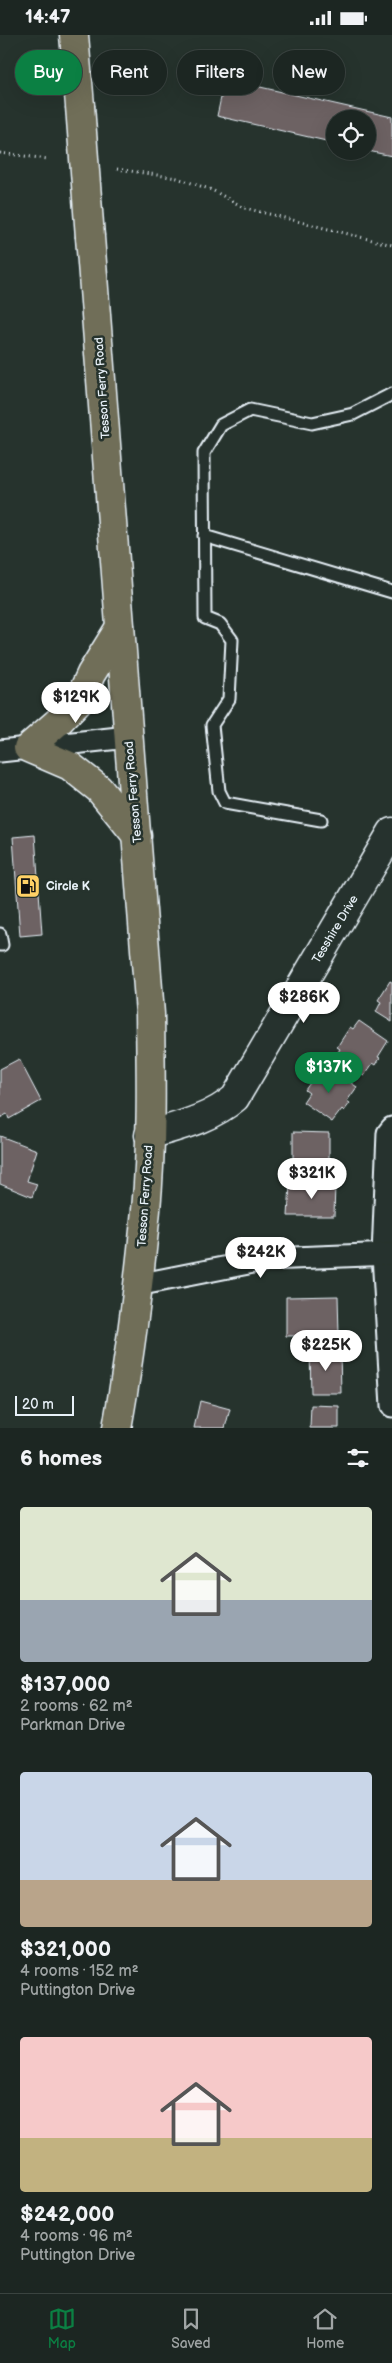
<!DOCTYPE html>
<meta charset="utf-8">
<style>
body{margin:0;font-family:"Balsamiq Sans",sans-serif;background:#29322f;color:#f1f3f6;height:100vh;display:flex;flex-direction:column;font-size:19px;white-space:nowrap}
*{box-sizing:border-box;margin:0}
p{font-size:16px;color:#a0a5a5}
.icon{flex:none;width:28px;height:28px;fill:none;stroke:currentColor;stroke-width:2;stroke-linecap:round;stroke-linejoin:round}
.map{position:relative;height:1393px;overflow:hidden}
.panel{display:flex;flex-direction:column;background:#1c2622;flex:1}
.panel>*{flex:none}
.hud{position:absolute;left:15px;top:15px;width:362px;height:45px;display:flex;gap:10px}
.buttons{position:absolute;left:326px;top:75px;display:grid;gap:10px}
.buttons a{display:grid;place-items:center;width:50px;height:50px;border-radius:50%;background:#1c2622;box-shadow:0 5px 20px #0002,0 0 0 1px #3a4340;font-size:25px}
.scale{position:absolute;left:15px;bottom:12px;width:59px;box-sizing:border-box;padding-left:5px;border:2px solid #e8f1f8;border-top:0;font-size:14px;line-height:18px;white-space:nowrap;color:#e8f1f8;-webkit-text-stroke:4px #26332d;paint-order:stroke}
.price{position:absolute;translate:-50% -42px;padding:0 11px;border-radius:18px;background:#fff;color:#222;font-size:16px;line-height:32px;filter:drop-shadow(0 1px 2px #0008)}
.price::after{content:'';position:absolute;left:50%;top:30px;width:15px;height:11px;margin-left:-8px;background:inherit;clip-path:polygon(0 0,100% 0,50% 100%)}
.price.selected{background:#0b8043;color:#fff}
ul{padding:0;list-style:none}
li{display:grid;align-content:center;gap:10px;height:265px;padding:0 20px}
li span{display:grid;place-items:center;height:155px;border-radius:5px;color:#555}
li>.icon{margin-inline-start:auto}
span .icon{width:90px;height:90px;fill:#fffc;stroke-width:1}
li b{font-size:21px}
h2{display:flex;justify-content:space-between;align-items:center;height:60px;padding:0 20px;font-size:21px}
.tag{padding:0 18px;border-radius:22px;background:#1c2622;box-shadow:0 5px 20px #0002,0 0 0 1px #3a4340;font-size:18px;line-height:45px}
.tag.selected{background:#0b8043;color:#fff}
.status{display:flex;justify-content:space-between;align-items:center;height:35px;padding:0 25px;background:#1c2622;direction:ltr}
.status svg{height:14px;fill:currentColor}
.menu{display:flex;justify-content:space-around;align-items:center;height:70px;border-top:1px solid #3a4340;background:#1c2622;font-size:14px;color:#a0a5a5}
.menu a{display:grid;justify-items:center;gap:2px}
.menu .selected{color:#0b8043}
.map>svg:first-child{display:block}
.building{fill:#6d6264;stroke:#e8f1f8}
.lines{fill:none;stroke-linecap:round;stroke-linejoin:round}
.lane-casing{stroke:#e8f1f8;stroke-width:15}
.street-casing{stroke:#e8f1f8;stroke-width:25}
.secondary-casing{stroke:#e8f1f8;stroke-width:31}
.primary-casing{stroke:#e8f1f8;stroke-width:31}
.path{stroke:#e8f1f8;stroke-width:3;stroke-dasharray:1 4;stroke-linecap:butt}
.lane{stroke:#26332d;stroke-width:11}
.street{stroke:#26332d;stroke-width:21}
.secondary{stroke:#26332d;stroke-width:28}
.primary{stroke:#706e59;stroke-width:28}
.primary-bridge-casing{stroke:#e8f1f8;stroke-width:31;stroke-linecap:butt}
.primary-bridge{stroke:#706e59;stroke-width:28}
.labels{text-anchor:middle;stroke-width:5;stroke-linejoin:round;paint-order:stroke}
.street-label{font-size:12px;fill:#e8f1f8;stroke:#26332d}
.poi-label{font-size:12px;font-weight:bold;fill:#e8f1f8;stroke:#26332d;text-anchor:start}
</style>
<div class="status"><b>14:47</b><svg viewBox="0 0 49 12"><path d="M0 12V9h3v3zM5 12V6h3v6zM10 12V3h3v9zM15 12V0h3v12zM26 1h20v11H26zM47 4h2v5h-2z"/></svg></div>
<div class="map">
<svg width="392" height="1393" viewBox="0 0 392 1393">
<rect width="100%" height="100%" fill="#26332d"/>
<filter id="ink" filterUnits="userSpaceOnUse"><feTurbulence type="fractalNoise" baseFrequency=".02" numOctaves="2"/><feDisplacementMap in="SourceGraphic" scale="10" xChannelSelector="R" yChannelSelector="G"/><feConvolveMatrix kernelMatrix="1 2 1 2 8 2 1 2 1" color-interpolation-filters="sRGB"/></filter>
<g filter="url(#ink)">
<g class="building">
<path d="M225,44L392,82V121L368,116V84H335V108L217,81Z"/>
<path d="M35,800L42,899L20,901L13,802Z"/>
<path d="M390,946L392,947V987L376,977L381,967L378,965Z"/>
<path d="M359,986L388,1006L378,1022L380,1023L376,1030L373,1028L364,1041L335,1022L340,1014L337,1012L350,992L353,994Z"/>
<path d="M19,1024L41,1066L9,1084L7,1079L0,1083V1034Z"/>
<path d="M327,1032L357,1052L347,1066L350,1068L344,1076L342,1074L332,1087L303,1067L309,1058L305,1055L317,1038L321,1041Z"/>
<path d="M293,1097L329,1098V1141L293,1140Z"/>
<path d="M0,1101L37,1115L27,1146L37,1149L32,1162L0,1149Z"/>
<path d="M290,1149L335,1150L334,1181H288Z"/>
<path d="M338,1261L339,1300L286,1301V1262Z"/>
<path d="M340,1316L341,1358H311L310,1317Z"/>
<path d="M200,1366L230,1374L225,1393H194Z"/>
<path d="M311,1370L339,1371V1393H310Z"/>
</g>
<g class="lines">
<defs>
<g id="lane">
<path d="M204,501L392,557"/>
<path d="M321,785L225,768L219,756L212,690L229,664L232,605L220,589L205,583L204,418L221,390L250,375L312,388L353,379L392,359"/>
<path d="M0,899L2,910H0"/>
</g>
<g id="street">
<path d="M0,716L128,702"/>
<path d="M392,1093L388,1098L383,1220L392,1371"/>
<path d="M137,1250L268,1224L392,1219"/>
</g>
<path id="secondary" d="M149,1100C179,1091 210,1084 235,1063L392,797"/>
<g id="primary">
<path d="M74,0L80,71"/>
<path d="M90,202L150,979C151,1044 152,1110 146,1175C139,1248 130,1321 117,1393"/>
<path d="M120,592L91,639L79,665L60,685L28,713L70,731L99,754L137,801"/>
</g>
</defs>
<use href="#lane" class="lane-casing"/>
<use href="#street" class="street-casing"/>
<use href="#secondary" class="secondary-casing"/>
<use href="#primary" class="primary-casing"/>
<g class="path">
<path d="M0,118L48,124"/>
<path d="M117,134L177,143L212,155L245,173L392,210"/>
</g>
<use href="#lane" class="lane"/>
<use href="#street" class="street"/>
<use href="#secondary" class="secondary"/>
<use href="#primary" class="primary"/>
<defs>
<path id="primary-bridge" d="M80,71L90,202"/>
</defs>
<use href="#primary-bridge" class="primary-bridge-casing"/>
<use href="#primary-bridge" class="primary-bridge"/>
</g>
</g>
<defs>
<symbol id="fuel-square" viewBox="-11 -11 22 22"><rect x="-9" y="-9" width="18" height="18" rx="4" fill="#ffd166" stroke="#26332d"/><path d="M-5.5-6h7V0h2V4h1.3V-2.5L3-4.5l.8-.8L6-3V5H2.5V1h-1V6h-7ZM-4.2-4.7v3.2H.2V-4.7Z" fill="#111"/></symbol>
</defs>
<g fill-rule="evenodd">
<use href="#fuel-square" x="14" y="837" width="28" height="28"/>
</g>
<g class="labels">
<g class="street-label">
<text transform="translate(102 353) rotate(-94)" y="4">Tesson Ferry Road</text>
<text transform="translate(133 757) rotate(-95)" y="4">Tesson Ferry Road</text>
<text transform="translate(335 894) rotate(-59)" y="4">Tesshire Drive</text>
<text transform="translate(145 1161) rotate(-86)" y="4">Tesson Ferry Road</text>
</g>
<g class="poi-label">
<text x="46" y="855">Circle K</text>
</g>
</g>
</svg>
<div class="buttons">
<a><svg class="icon" aria-label="locate" viewBox="0 0 24 24"><circle cx="12" cy="12" r="6"/><path d="M12 2v4M12 18v4M2 12h4M18 12h4"/></svg></a>
</div>
<div class="scale">20 m</div>
<b class="price" style="left:76px;top:689px">$129K</b>
<b class="price" style="left:304px;top:989px">$286K</b>
<b class="price selected" style="left:329px;top:1059px">$137K</b>
<b class="price" style="left:312px;top:1165px">$321K</b>
<b class="price" style="left:261px;top:1244px">$242K</b>
<b class="price" style="left:326px;top:1337px">$225K</b>
<div class="hud">
<a class="tag selected">Buy</a>
<a class="tag">Rent</a>
<a class="tag">Filters</a>
<a class="tag">New</a>
</div>
</div>
<section class="panel">
<h2>6 homes<svg class="icon" aria-label="filters" viewBox="0 0 24 24"><path d="M4 7h16M4 17h16"/><circle cx="9" cy="7" r="2"/><circle cx="15" cy="17" r="2"/></svg></h2>
<ul>
<li><span style="background:linear-gradient(#dfe7d0 60%,#9aa5b1 0)"><svg class="icon" aria-label="home" viewBox="0 0 24 24"><path d="M3 11l9-7 9 7M6 9v11h12V9"/></svg></span><div><b>$137,000</b><p>2 rooms · 62 m²</p><p>Parkman Drive</p></div></li>
<li><span style="background:linear-gradient(#c9d6e8 70%,#b9a48a 0)"><svg class="icon" aria-label="home" viewBox="0 0 24 24"><path d="M3 11l9-7 9 7M6 9v11h12V9"/></svg></span><div><b>$321,000</b><p>4 rooms · 152 m²</p><p>Puttington Drive</p></div></li>
<li><span style="background:linear-gradient(#f6c9c9 65%,#c2b280 0)"><svg class="icon" aria-label="home" viewBox="0 0 24 24"><path d="M3 11l9-7 9 7M6 9v11h12V9"/></svg></span><div><b>$242,000</b><p>4 rooms · 96 m²</p><p>Puttington Drive</p></div></li>
</ul>
</section>
<nav class="menu">
<a class="selected"><svg class="icon" aria-label="map" viewBox="0 0 24 24"><path d="M3 6l6-2 6 2 6-2v14l-6 2-6-2-6 2zM9 4v14M15 6v14"/></svg>Map</a>
<a><svg class="icon" aria-label="saved" viewBox="0 0 24 24"><path d="M7 4h10v16l-5-4-5 4z"/></svg>Saved</a>
<a><svg class="icon" aria-label="home" viewBox="0 0 24 24"><path d="M3 11l9-7 9 7M6 9v11h12V9"/></svg>Home</a>
</nav>
